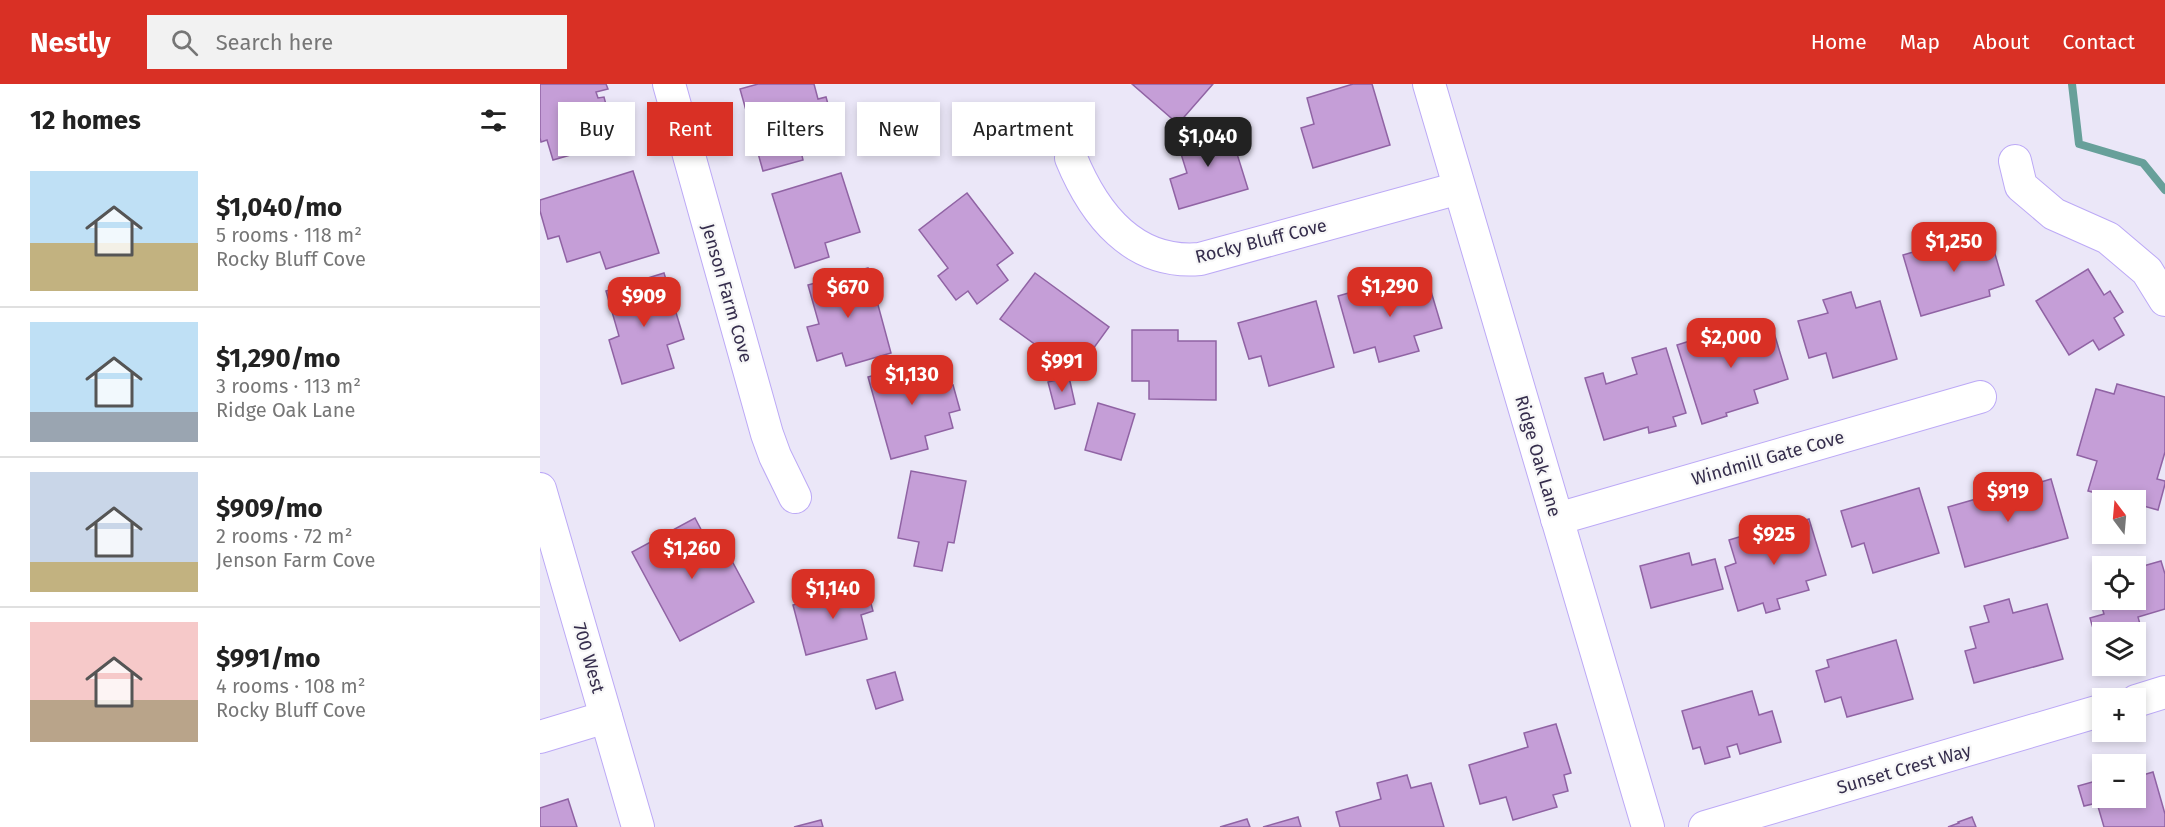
<!DOCTYPE html>
<meta charset="utf-8">
<style>
body{margin:0;font-family:"Fira Sans",sans-serif;background:#f2f2f2;color:#222;height:100vh;display:flex;flex-direction:column;font-size:22px;white-space:nowrap}
*{box-sizing:border-box;margin:0}
p{font-size:20px;color:#767676}
.icon{flex:none;width:33px;height:33px;fill:none;stroke:currentColor;stroke-width:2;stroke-linecap:round;stroke-linejoin:round}
.map{position:relative;flex:1;overflow:hidden}
.sheet{display:flex;flex-direction:column;background:#fff;width:540px}
.sheet>*{flex:none}
.top-card{position:absolute;left:18px;top:18px;width:570px;height:54px;display:flex;gap:12px}
.needle{width:39px;rotate:344deg}
.tools{position:absolute;left:1552px;top:406px;display:grid;gap:12px}
.tools a{display:grid;place-items:center;width:54px;height:54px;border-radius:0px;background:#fff;box-shadow:0 3px 9px #0003;font-size:30px}
.price{position:absolute;translate:-50% -51px;padding:0 14px;border-radius:12px;background:#d93025;color:#fff;font-size:20px;line-height:39px;filter:drop-shadow(0 2px 3px #0008)}
.price::after{content:'';position:absolute;left:50%;top:36px;width:18px;height:14px;margin-left:-9px;background:inherit;clip-path:polygon(0 0,100% 0,50% 100%)}
.price.on{background:#222;color:#fff}
ul{padding:0;list-style:none}
li{display:flex;align-items:center;gap:18px;height:150px;padding:0 30px}
li+li{border-top:2px solid #e0e0e0}
li span{display:grid;place-items:center;flex:none;width:168px;height:120px;border-radius:0px;color:#555}
li>.icon{margin-inline-start:auto}
span .icon{width:72px;height:72px;fill:#fffc;stroke-width:1}
li b{font-size:26px}
h2{display:flex;justify-content:space-between;align-items:center;height:72px;padding:0 30px;font-size:26px}
.tag{padding:0 21px;border-radius:0px;background:#fff;box-shadow:0 3px 9px #0003;font-size:21px;line-height:54px}
.tag.on{background:#d93025;color:#fff}
header{display:flex;align-items:center;gap:36px;box-sizing:border-box;height:84px;padding:0 30px;background:#d93025;color:#fff}
header strong{font-size:28px}
nav{display:flex;gap:33px;margin-inline-start:auto;font-size:21px}
.search{width:420px;height:54px;background:#f2f2f2;display:flex;align-items:center;gap:15px;box-sizing:border-box;padding:0 21px;border-radius:0px;color:#767676;font-size:22px}
main{display:flex;flex:1;min-height:0}
.map>svg:first-child{display:block}
.lines{fill:none;stroke-linecap:round;stroke-linejoin:round}
.stream{stroke:#67a09a;stroke-width:8}
.building{fill:#c59ed7;stroke:#9063a4;stroke-width:1.5}
.minor-casing{stroke:#bca9f6;stroke-width:34}
.minor{stroke:#fff;stroke-width:32}
.labels{text-anchor:middle;stroke-width:4.5;stroke-linejoin:round;paint-order:stroke}
.street-label{font-size:18px;fill:#352d4c;stroke:#f7f7f7}
</style>
<header>
<strong>Nestly</strong>
<div class="search"><svg class="icon" aria-label="search" viewBox="0 0 24 24"><circle cx="10" cy="10" r="6"/><path d="M15 15l6 6"/></svg>Search here</div>
<nav><a>Home</a><a>Map</a><a>About</a><a>Contact</a></nav>
</header>
<main>
<section class="sheet">
<h2>12 homes<svg class="icon" aria-label="filters" viewBox="0 0 24 24"><path d="M4 7h16M4 17h16"/><circle cx="9" cy="7" r="2"/><circle cx="15" cy="17" r="2"/></svg></h2>
<ul>
<li><span style="background:linear-gradient(#bfe0f5 60%,#c2b280 0)"><svg class="icon" aria-label="home" viewBox="0 0 24 24"><path d="M3 11l9-7 9 7M6 9v11h12V9"/></svg></span><div><b>$1,040/mo</b><p>5 rooms · 118 m²</p><p>Rocky Bluff Cove</p></div></li>
<li><span style="background:linear-gradient(#bfe0f5 75%,#9aa5b1 0)"><svg class="icon" aria-label="home" viewBox="0 0 24 24"><path d="M3 11l9-7 9 7M6 9v11h12V9"/></svg></span><div><b>$1,290/mo</b><p>3 rooms · 113 m²</p><p>Ridge Oak Lane</p></div></li>
<li><span style="background:linear-gradient(#c9d6e8 75%,#c2b280 0)"><svg class="icon" aria-label="home" viewBox="0 0 24 24"><path d="M3 11l9-7 9 7M6 9v11h12V9"/></svg></span><div><b>$909/mo</b><p>2 rooms · 72 m²</p><p>Jenson Farm Cove</p></div></li>
<li><span style="background:linear-gradient(#f6c9c9 65%,#b9a48a 0)"><svg class="icon" aria-label="home" viewBox="0 0 24 24"><path d="M3 11l9-7 9 7M6 9v11h12V9"/></svg></span><div><b>$991/mo</b><p>4 rooms · 108 m²</p><p>Rocky Bluff Cove</p></div></li>
</ul>
</section>
<div class="map">
<svg width="1625" height="743" viewBox="0 0 1625 743">
<rect width="100%" height="100%" fill="#ebe7f8"/>
<g class="lines">
<path class="stream" d="M1532,0L1539,60L1603,79L1625,106"/>
</g>
<g class="building">
<path d="M0,0H66L68,5L56,8L58,14L64,13L68,28L65,29L67,35L72,33L79,57L13,76L7,56L1,58L0,54Z"/>
<path d="M218,0H274L278,15L286,13L293,38L282,41L286,56L260,63L263,76L223,87L200,5Z"/>
<path d="M592,0H673L638,40Z"/>
<path d="M813,0H832L850,61L773,84L761,44L774,40L767,14Z"/>
<path d="M688,41L708,105L639,125L630,95L647,89L637,57Z"/>
<path d="M93,87L119,169L66,185L60,168L27,178L19,152L8,155L0,127V116Z"/>
<path d="M301,89L320,148L285,159L289,173L255,184L232,110Z"/>
<path d="M427,109L473,169L457,181L468,196L437,220L428,207L416,216L398,192L408,184L379,146Z"/>
<path d="M1448,146L1464,201L1449,206L1450,212L1381,232L1363,171Z"/>
<path d="M328,184L351,269L306,282L302,269L277,277L267,243L279,240L268,201Z"/>
<path d="M1548,185L1564,211L1570,207L1583,228L1574,234L1584,251L1559,266L1553,256L1529,271L1496,217Z"/>
<path d="M124,189L144,255L127,261L134,284L82,300L69,256L79,252L66,207Z"/>
<path d="M495,189L569,243L532,294L501,271L504,267L460,235Z"/>
<path d="M887,194L902,244L874,252L879,267L839,278L835,263L814,269L798,212L840,200L842,207Z"/>
<path d="M1311,208L1316,224L1340,217L1357,275L1293,294L1286,269L1269,274L1258,237L1288,229L1283,216Z"/>
<path d="M776,217L794,283L729,302L721,272L709,275L698,239Z"/>
<path d="M1207,239L1209,246L1231,239L1248,295L1214,306L1218,319L1186,329L1187,332L1162,340L1137,261Z"/>
<path d="M592,246H638V257H676V316L609,315V297H592Z"/>
<path d="M1126,264L1146,329L1133,333L1136,342L1109,349L1108,343L1064,356L1045,294L1063,289L1066,300L1097,290L1092,274Z"/>
<path d="M394,274L402,304L413,301L420,326L409,329L413,344L385,352L388,365L351,375L328,293Z"/>
<path d="M529,293L535,320L515,325L508,298Z"/>
<path d="M1577,300L1625,313V368L1617,395L1625,397V400L1618,426L1596,420V417H1585L1548,407L1557,377L1537,371L1556,305L1574,310Z"/>
<path d="M558,319L595,330L581,376L545,366Z"/>
<path d="M371,387L426,397L414,459L408,458L402,487L374,482L379,458L358,454Z"/>
<path d="M1511,395L1528,454L1425,483L1408,423L1457,409L1460,417L1473,414L1471,407Z"/>
<path d="M1379,404L1399,469L1333,489L1324,459L1312,463L1301,427Z"/>
<path d="M155,434L174,470L185,464L214,518L140,557L92,468Z"/>
<path d="M1269,435L1286,491L1266,497L1269,506L1237,515L1240,525L1226,529L1223,519L1198,527L1185,483L1196,479L1189,456L1219,447L1225,466L1235,463L1230,447Z"/>
<path d="M1149,469L1152,481L1175,475L1183,505L1111,524L1100,482Z"/>
<path d="M1621,477L1625,490V525L1598,533L1603,551L1596,554V549H1563V564L1559,565L1550,534L1564,530L1553,494L1563,491V516H1596V484Z"/>
<path d="M326,501L333,527L321,531L327,555L266,571L253,521Z"/>
<path d="M1469,515L1473,529L1507,520L1523,575L1434,599L1425,567L1436,564L1430,543L1449,538L1444,522Z"/>
<path d="M1356,556L1373,615L1307,633L1301,613L1285,618L1276,587L1289,583L1287,576Z"/>
<path d="M355,588L363,616L336,625L327,596Z"/>
<path d="M1212,607L1219,631L1232,627L1241,658L1200,670L1197,660L1187,663L1190,673L1165,680L1160,663L1153,665L1142,627Z"/>
<path d="M1016,640L1031,689L1024,691L1028,707L1013,711L1017,723L973,736L966,713L940,720L929,681L988,663L984,649Z"/>
<path d="M1613,688L1625,730V743H1564L1557,719L1544,722L1538,702L1563,695V714H1596V693Z"/>
<path d="M867,691L871,704L891,699L904,743H800L796,728L841,715L837,699Z"/>
<path d="M28,715L37,743H0V724Z"/>
<path d="M758,733L761,743H723Z"/>
<path d="M1432,733L1436,743H1408L1419,739L1418,738Z"/>
<path d="M707,735L710,743H680Z"/>
<path d="M281,736L283,743H254Z"/>
</g>
<g class="lines">
<defs>
<g id="minor">
<path d="M129,0L227,350L235,372L255,413"/>
<path d="M889,0L1108,743"/>
<path d="M531,74C554,130 593,181 660,175L919,104"/>
<path d="M1475,77L1481,102L1514,130L1568,154L1607,187L1625,216"/>
<path d="M0,405L98,743"/>
<path d="M1017,435L1440,313"/>
<path d="M1596,617L1625,608"/>
<path d="M0,653L66,633"/>
<path d="M1165,743L1563,626"/>
</g>
</defs>
<use href="#minor" class="minor-casing"/>
<use href="#minor" class="minor"/>
</g>
<g class="labels">
<g class="street-label">
<text transform="translate(721 157) rotate(-14)" y="6">Rocky Bluff Cove</text>
<text transform="translate(187 209) rotate(74)" y="6">Jenson Farm Cove</text>
<text transform="translate(998 372) rotate(74)" y="6">Ridge Oak Lane</text>
<text transform="translate(1228 374) rotate(-16)" y="6">Windmill Gate Cove</text>
<text transform="translate(49 574) rotate(74)" y="6">700 West</text>
<text transform="translate(1364 685) rotate(-16)" y="6">Sunset Crest Way</text>
</g>
</g>
</svg>
<div class="tools">
<a><svg class="needle" viewBox="-14 -14 28 28"><path d="M0-13l5 13h-10z" fill="#e53935"/><path d="M0 13l5-13h-10z" fill="#767676"/></svg></a>
<a><svg class="icon" aria-label="locate" viewBox="0 0 24 24"><circle cx="12" cy="12" r="6"/><path d="M12 2v4M12 18v4M2 12h4M18 12h4"/></svg></a>
<a><svg class="icon" aria-label="layers" viewBox="0 0 24 24"><path d="M12 4l9 5-9 5-9-5zM3 14l9 5 9-5"/></svg></a>
<a>+</a>
<a>−</a>
</div>
<b class="price on" style="left:668px;top:84px">$1,040</b>
<b class="price" style="left:1414px;top:189px">$1,250</b>
<b class="price" style="left:850px;top:234px">$1,290</b>
<b class="price" style="left:308px;top:235px">$670</b>
<b class="price" style="left:104px;top:244px">$909</b>
<b class="price" style="left:1191px;top:285px">$2,000</b>
<b class="price" style="left:522px;top:309px">$991</b>
<b class="price" style="left:372px;top:322px">$1,130</b>
<b class="price" style="left:1468px;top:439px">$919</b>
<b class="price" style="left:1234px;top:482px">$925</b>
<b class="price" style="left:152px;top:496px">$1,260</b>
<b class="price" style="left:293px;top:536px">$1,140</b>
<div class="top-card">
<a class="tag">Buy</a>
<a class="tag on">Rent</a>
<a class="tag">Filters</a>
<a class="tag">New</a>
<a class="tag">Apartment</a>
</div>
</div>
</main>
